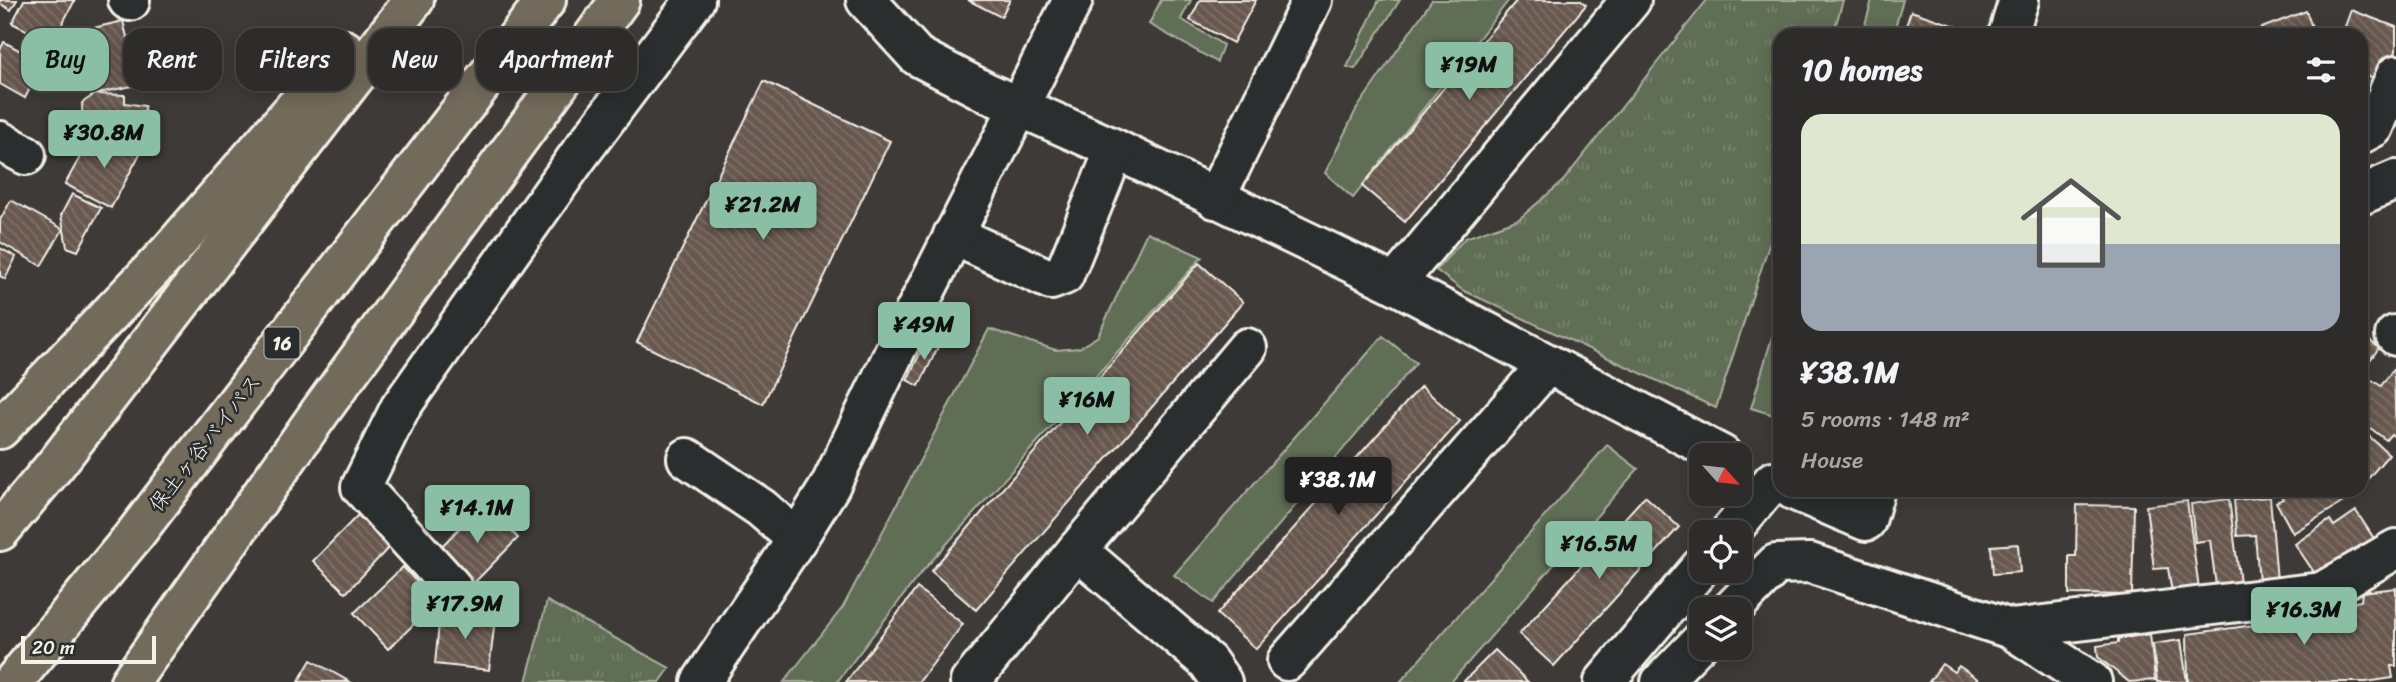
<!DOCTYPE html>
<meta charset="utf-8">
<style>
body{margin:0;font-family:Sriracha,"Klee One",sans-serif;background:#363432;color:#f1f3f6;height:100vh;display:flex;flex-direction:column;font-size:26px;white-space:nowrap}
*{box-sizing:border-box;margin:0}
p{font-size:23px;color:#a7a7a8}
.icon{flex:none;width:38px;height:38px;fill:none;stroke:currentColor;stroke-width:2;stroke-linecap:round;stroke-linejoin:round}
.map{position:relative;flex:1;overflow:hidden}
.sheet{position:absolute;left:1773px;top:28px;width:595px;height:469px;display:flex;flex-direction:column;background:#2e2c2a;border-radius:21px;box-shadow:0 4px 18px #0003,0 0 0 2px #494847}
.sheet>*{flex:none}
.hud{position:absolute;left:21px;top:28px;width:665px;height:63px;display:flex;gap:14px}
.needle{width:46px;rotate:117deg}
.buttons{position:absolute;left:1689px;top:443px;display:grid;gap:14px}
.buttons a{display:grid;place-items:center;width:63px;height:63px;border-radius:14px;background:#2e2c2a;box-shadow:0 4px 18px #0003,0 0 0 2px #494847;font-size:35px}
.scale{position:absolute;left:21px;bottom:18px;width:135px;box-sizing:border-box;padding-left:7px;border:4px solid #f4f1e8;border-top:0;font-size:19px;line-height:24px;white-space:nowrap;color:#f4f1e8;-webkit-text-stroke:5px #2a2d2e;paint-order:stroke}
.price{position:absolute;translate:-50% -60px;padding:0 16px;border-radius:7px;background:#8abfa5;color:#111;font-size:23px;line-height:46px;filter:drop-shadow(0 2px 4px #0008)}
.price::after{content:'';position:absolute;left:50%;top:42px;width:21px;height:16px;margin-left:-10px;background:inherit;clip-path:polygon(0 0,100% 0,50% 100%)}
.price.on{background:#222;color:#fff}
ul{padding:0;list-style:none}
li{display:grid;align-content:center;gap:14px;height:371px;padding:0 28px}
li span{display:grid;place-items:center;height:217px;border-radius:21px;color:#555}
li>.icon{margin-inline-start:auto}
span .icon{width:126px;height:126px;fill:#fffc;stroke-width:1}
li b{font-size:30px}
h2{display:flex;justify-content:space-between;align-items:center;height:84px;padding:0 28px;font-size:30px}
.tag{padding:0 24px;border-radius:21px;background:#2e2c2a;box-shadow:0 4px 18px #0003,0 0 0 2px #494847;font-size:24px;line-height:63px}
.tag.on{background:#8abfa5;color:#111}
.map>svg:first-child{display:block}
.grass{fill:#616e55;stroke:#aab09e;stroke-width:2}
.park{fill:url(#park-tufts);stroke:#aab09e;stroke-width:2}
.building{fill:url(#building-back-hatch);stroke:#f4f1e8;stroke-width:2}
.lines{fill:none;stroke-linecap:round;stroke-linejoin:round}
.minor-casing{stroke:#f4f1e8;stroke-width:44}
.highway-casing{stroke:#f4f1e8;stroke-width:44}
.minor{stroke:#2a2d2e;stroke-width:38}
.highway{stroke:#726b5a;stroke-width:38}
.labels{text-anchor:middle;stroke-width:5;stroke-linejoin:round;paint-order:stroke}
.shield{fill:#2a2d2e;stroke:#b7b6b0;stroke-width:2}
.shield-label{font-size:19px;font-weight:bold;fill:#f4f1e8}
.street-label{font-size:21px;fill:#f4f1e8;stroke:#2a2d2e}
</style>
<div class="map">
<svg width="2396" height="682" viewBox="0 0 2396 682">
<defs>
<pattern id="park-tufts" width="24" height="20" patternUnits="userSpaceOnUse" patternTransform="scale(1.75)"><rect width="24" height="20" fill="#616e55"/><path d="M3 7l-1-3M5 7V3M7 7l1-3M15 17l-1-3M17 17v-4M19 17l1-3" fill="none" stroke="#78836d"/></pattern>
<pattern id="building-back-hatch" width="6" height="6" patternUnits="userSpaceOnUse" patternTransform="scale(1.75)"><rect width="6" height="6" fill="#68594f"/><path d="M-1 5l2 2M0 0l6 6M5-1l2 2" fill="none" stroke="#7e7168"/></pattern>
</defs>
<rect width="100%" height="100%" fill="#3d3a38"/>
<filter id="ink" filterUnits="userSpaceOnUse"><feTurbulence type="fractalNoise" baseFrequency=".0143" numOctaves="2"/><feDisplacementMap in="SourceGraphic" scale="14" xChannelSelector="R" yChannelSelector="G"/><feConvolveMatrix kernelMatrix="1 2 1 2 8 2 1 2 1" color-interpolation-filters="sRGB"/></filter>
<g filter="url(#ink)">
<g class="grass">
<path d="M1161,0H1191L1181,19L1223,45L1217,62L1149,24Z"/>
<path d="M1379,0H1400L1355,69L1347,67Z"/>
<path d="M1432,0H1509L1353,198L1325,173L1356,110Z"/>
<path d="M1872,0H1903L1893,35H1862Z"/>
<path d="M1147,232L1202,257L920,574L837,682H784L843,607L989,329L1056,350L1079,348L1098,336Z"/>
<path d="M1780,310V417L1751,408Z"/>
<path d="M1383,336L1416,363L1213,603L1174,575Z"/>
<path d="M1607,445L1638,469L1451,682H1400Z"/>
</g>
<g class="park">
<path d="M1707,0H1843L1833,35H1780V211L1716,408L1462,290L1436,270L1465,238L1519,219L1563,181Z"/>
<path d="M547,601L670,668L660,682H526Z"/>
</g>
<g class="building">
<path d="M0,0H17L11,10L0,4Z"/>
<path d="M24,0H75L52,43L12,23Z"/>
<path d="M968,0H1010L1001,17Z"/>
<path d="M1200,0H1256L1233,43L1190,20Z"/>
<path d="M1517,0H1580L1586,5L1405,222L1362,186Z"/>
<path d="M2351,10L2396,27V51L2384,82L2361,73V35H2342Z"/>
<path d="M1911,11L1968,30L1966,35H1903Z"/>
<path d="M2306,11L2315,35H2262L2259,29Z"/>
<path d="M123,21L127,37L139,34L146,62L137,64L142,84L98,93L96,76L78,70L68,34Z"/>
<path d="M4,42L43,63L25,98L0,84V50Z"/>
<path d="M764,81L890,141L763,404L637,342Z"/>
<path d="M95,94L125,95V103L145,106L143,137L83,134L82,103Z"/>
<path d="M115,136L142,150L111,208L65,184L90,139L108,149Z"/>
<path d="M72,194L101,208L78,251L67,247L61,215Z"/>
<path d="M11,200L63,229L41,266L0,242V220Z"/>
<path d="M0,248L16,257L5,279L0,276Z"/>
<path d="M1199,263L1243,302L976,610L931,571Z"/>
<path d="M2361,334L2379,348L2361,372Z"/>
<path d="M928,337L940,343L919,386L907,380Z"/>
<path d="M2394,368L2396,438L2391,434L2386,440L2361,421V395L2372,380L2381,386Z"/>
<path d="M1421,386L1460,421L1256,649L1217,614Z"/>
<path d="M2361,429L2389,454L2361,487Z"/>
<path d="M2278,490H2339L2345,501L2293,533L2276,502L2283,499Z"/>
<path d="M1645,496L1679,527L1554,666L1519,634Z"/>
<path d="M2270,497L2277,581L2259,582L2255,535L2237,536L2234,500Z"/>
<path d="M2229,499L2240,583L2216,586L2210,540L2195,542L2191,504Z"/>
<path d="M2187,501L2199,589L2172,593L2168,568L2154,569L2146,506Z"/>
<path d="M484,503L518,538L471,586L436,552Z"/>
<path d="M2077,505L2134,506L2132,595L2069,594V556H2076Z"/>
<path d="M2356,511L2375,540L2318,578L2295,544L2330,520L2334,526Z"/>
<path d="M358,515L390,546L346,593L313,561Z"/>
<path d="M2018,544L2020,572L1993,574L1991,546Z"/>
<path d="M403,567L436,603L388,649L354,613Z"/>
<path d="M917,588L963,624L919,682H846Z"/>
<path d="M2396,588V666H2391L2393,678L2366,682H2188L2187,634L2323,616L2324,607L2361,601L2362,592Z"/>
<path d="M440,613L495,619L489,670L435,664Z"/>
<path d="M2150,634L2155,680L2129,682L2098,657L2097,646L2118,643V639Z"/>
<path d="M2181,640L2187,682H2157L2153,644Z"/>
<path d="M1495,650L1528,682H1463Z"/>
<path d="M311,660L350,682H298Z"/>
<path d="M1942,664L1954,672L1959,666L1982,682H1929Z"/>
</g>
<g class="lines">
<defs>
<g id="minor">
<path d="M128,0L130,1"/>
<path d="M866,0L917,56L988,93L1115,149L1395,284L1722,455"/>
<path d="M2008,35L2019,0"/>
<path d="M2361,134L2374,127L2396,75"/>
<path d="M0,141L26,155"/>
<path d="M2361,195L2396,180"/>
<path d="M1215,199L1312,0"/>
<path d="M953,235L1051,280L1064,275L1115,149"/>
<path d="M1395,284L1631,0"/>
<path d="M2395,335L2396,336"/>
<path d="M687,458L761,508L797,539"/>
<path d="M1793,490L1866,521L1875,490"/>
<path d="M1730,532L1773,481"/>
<path d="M1077,550L1208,662L1222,682"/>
<path d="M451,586L361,487L400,408L578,156L695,0"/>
<path d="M1732,609L1776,564L1810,563L2011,629L2092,682"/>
<path d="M2011,629L2322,592L2396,549"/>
<path d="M1287,661L1548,364"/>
<path d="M701,682L797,539L830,486L897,347L1073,0"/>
<path d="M970,682L1077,550L1247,348"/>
<path d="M1604,682L1701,567"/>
<path d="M1661,682L1701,641"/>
</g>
<g id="highway">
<path d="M0,429L170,251L345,50"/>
<path d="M0,531L57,463L414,0"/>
<path d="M13,682L136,533L546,0"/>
<path d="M130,682L320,412L620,0"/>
</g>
</defs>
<use href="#minor" class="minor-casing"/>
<use href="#highway" class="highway-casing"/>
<use href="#minor" class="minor"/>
<use href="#highway" class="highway"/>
</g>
</g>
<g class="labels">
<rect class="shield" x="264.5" y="327.5" width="35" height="31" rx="5"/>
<g class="shield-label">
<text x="282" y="350">16</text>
</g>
<g class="street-label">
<text transform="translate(205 443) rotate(-52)" y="7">保土ヶ谷バイパス</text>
</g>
</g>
</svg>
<div class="buttons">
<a><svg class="needle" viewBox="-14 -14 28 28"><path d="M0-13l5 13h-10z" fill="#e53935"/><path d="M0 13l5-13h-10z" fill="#a7a7a8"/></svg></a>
<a><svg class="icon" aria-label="locate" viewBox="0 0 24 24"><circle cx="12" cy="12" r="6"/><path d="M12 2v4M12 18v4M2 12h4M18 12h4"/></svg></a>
<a><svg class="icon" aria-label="layers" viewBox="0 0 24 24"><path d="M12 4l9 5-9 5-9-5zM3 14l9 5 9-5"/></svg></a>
</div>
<div class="scale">20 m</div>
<b class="price" style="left:1469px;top:102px">¥19M</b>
<b class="price" style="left:104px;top:170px">¥30.8M</b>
<b class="price" style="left:763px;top:242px">¥21.2M</b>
<b class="price" style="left:924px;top:362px">¥49M</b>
<b class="price" style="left:1087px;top:437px">¥16M</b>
<b class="price on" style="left:1338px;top:517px">¥38.1M</b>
<b class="price" style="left:477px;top:545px">¥14.1M</b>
<b class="price" style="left:1599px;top:581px">¥16.5M</b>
<b class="price" style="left:465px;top:641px">¥17.9M</b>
<b class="price" style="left:2304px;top:647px">¥16.3M</b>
<div class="hud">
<a class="tag on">Buy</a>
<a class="tag">Rent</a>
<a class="tag">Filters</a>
<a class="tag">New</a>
<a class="tag">Apartment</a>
</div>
<section class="sheet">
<h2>10 homes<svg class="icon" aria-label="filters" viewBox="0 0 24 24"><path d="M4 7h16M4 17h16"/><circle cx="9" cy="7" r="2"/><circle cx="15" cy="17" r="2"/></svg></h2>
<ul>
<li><span style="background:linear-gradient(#dfe7d0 60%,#9aa5b1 0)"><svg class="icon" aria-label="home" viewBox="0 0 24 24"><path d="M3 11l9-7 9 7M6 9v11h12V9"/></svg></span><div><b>¥38.1M</b><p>5 rooms · 148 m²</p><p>House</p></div></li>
</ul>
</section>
</div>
